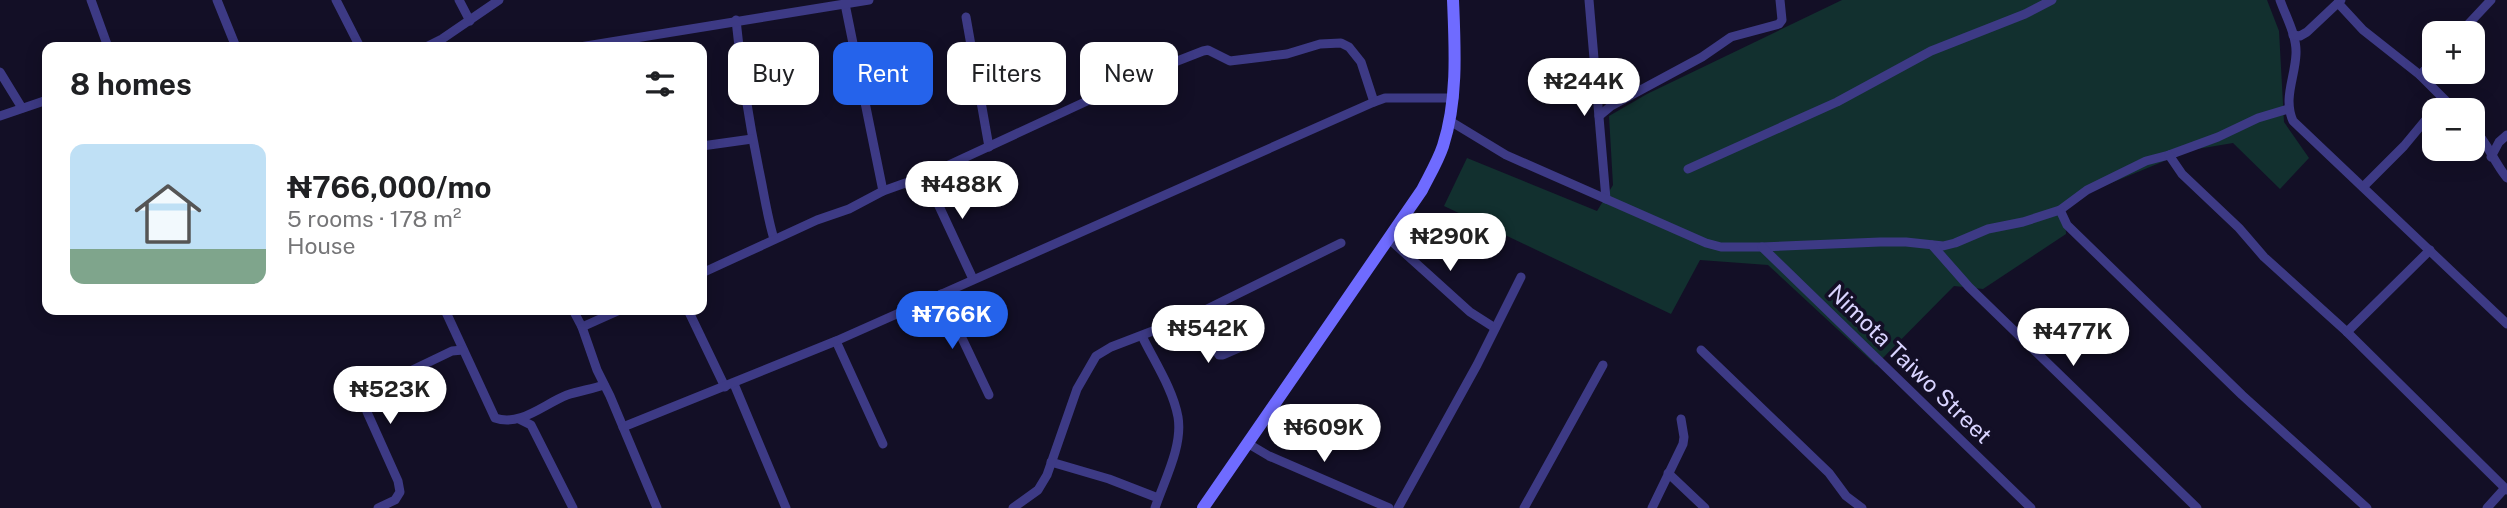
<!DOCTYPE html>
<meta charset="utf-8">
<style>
body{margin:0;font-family:"Public Sans",sans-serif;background:#f2f2f2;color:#202124;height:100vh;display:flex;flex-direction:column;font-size:26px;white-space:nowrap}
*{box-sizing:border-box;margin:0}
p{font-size:23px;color:#757577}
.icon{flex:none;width:38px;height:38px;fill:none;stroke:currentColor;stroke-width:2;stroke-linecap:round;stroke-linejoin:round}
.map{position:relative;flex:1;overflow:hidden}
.details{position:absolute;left:42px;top:42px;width:665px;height:273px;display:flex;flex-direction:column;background:#fff;border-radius:14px;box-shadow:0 4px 18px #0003}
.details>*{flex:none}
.top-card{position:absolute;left:728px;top:42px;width:665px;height:63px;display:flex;gap:14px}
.buttons{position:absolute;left:2422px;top:21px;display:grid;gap:14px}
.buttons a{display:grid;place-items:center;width:63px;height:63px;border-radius:14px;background:#fff;box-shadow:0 4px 18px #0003;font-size:35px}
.price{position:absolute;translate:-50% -60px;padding:0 16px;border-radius:24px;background:#fff;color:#222;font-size:23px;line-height:46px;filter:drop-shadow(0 2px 4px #0008)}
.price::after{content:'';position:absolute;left:50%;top:42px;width:21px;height:16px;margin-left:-10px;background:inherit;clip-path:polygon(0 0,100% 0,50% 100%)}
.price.current{background:#2563eb;color:#fff}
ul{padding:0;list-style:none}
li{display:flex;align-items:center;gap:21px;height:175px;padding:0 28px}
li span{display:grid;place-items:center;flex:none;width:196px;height:140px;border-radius:14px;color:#555}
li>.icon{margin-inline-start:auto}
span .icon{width:84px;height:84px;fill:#fffc;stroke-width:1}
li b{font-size:30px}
h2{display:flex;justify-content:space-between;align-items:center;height:84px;padding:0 28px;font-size:30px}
.chip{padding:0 24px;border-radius:14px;background:#fff;box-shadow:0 4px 18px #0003;font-size:24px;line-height:63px}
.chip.current{background:#2563eb;color:#fff}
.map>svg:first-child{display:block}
.green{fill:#12302f}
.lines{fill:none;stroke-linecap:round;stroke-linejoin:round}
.minor{stroke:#3d3a85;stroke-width:9}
.secondary{stroke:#6f6bff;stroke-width:12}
.labels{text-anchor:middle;stroke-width:7;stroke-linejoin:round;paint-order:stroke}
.street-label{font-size:23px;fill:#d9d4ff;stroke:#130f26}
</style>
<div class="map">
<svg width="2507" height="508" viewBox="0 0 2507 508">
<rect width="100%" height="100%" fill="#130f26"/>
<path class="green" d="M1842,0H2267L2279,31L2284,122L2309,158L2280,189L2233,143L2191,150L2065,202L2066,234L1983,289L1954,286L1876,365L1768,265L1700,260L1671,314L1444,206L1467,158L1597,211L1613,185L1609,116L1647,94Z"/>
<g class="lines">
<g class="minor">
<path d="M91,0L108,47"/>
<path d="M217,0L236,47"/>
<path d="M336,0L360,47"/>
<path d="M459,0L470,21"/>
<path d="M1589,0L1606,199"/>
<path d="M2280,0C2286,17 2297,36 2296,54C2295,78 2283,98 2293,121L2507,324"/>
<path d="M2338,3L2363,30L2420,75L2455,110"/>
<path d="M845,4L883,191"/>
<path d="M966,17L989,147"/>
<path d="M736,20C741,71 749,121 759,170C764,193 767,216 774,239"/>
<path d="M2460,33L2491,0"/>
<path d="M2293,35L2300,36L2307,32L2341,0"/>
<path d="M426,47L442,39L499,0"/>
<path d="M580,47L869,0"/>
<path d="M0,72L22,108"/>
<path d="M2420,75L2434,61"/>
<path d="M0,116L47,100"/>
<path d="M1599,116L1611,106L1702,57L1731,37L1779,24L1782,20L1780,0"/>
<path d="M1450,121L1506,155L1706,243L1721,247H1762L1880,242H1906L1943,246L1955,243L1988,229L2023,222L2060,210L2087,190L2146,161L2169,155L2218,137L2258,118L2288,109"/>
<path d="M2473,128C2488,143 2493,161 2507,178"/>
<path d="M702,146L752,139"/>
<path d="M2169,155L2182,174L2239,228L2264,257L2347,332L2507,490"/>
<path d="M2491,157L2499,142L2507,135"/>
<path d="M1688,169L1837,102L1931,51L2025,14L2052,0"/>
<path d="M925,176L973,279"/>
<path d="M2363,187L2404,146L2443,99"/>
<path d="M2060,210L2067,225L2242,395L2367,508"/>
<path d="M1388,238L1470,312L1495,328"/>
<path d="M1932,245L1969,287L2197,508"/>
<path d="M1762,247L2031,508"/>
<path d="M702,273L817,220L849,209L883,191L925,176L1100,95L1135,85L1162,67L1203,51L1208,50L1230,61L1287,54L1320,44L1341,43L1349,47L1361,62L1374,102"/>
<path d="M941,294L989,395"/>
<path d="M445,310L495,418C520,427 544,404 567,395C579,391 592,389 604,385"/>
<path d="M573,310L582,327L597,370L610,396L657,508"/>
<path d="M688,310L725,387"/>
<path d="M1197,314L1219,355H1223L1248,344"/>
<path d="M582,327L620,310"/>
<path d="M2347,332L2430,250"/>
<path d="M1142,336C1154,361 1173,389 1178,417C1183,446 1164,481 1155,508"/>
<path d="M836,341L883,444"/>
<path d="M1701,350L1829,473L1846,496L1862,508"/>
<path d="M734,384L786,508"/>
<path d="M519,419L531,425L573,508"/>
<path d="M623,427L836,341L1374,102L1385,98H1454"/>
<path d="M1247,443L1269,456L1389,508"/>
<path d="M1051,462L1109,479L1158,498"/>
<path d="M1668,473L1705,508"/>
<path d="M378,508L395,500L400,492L398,481L367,412V395L377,387L452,351L463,350"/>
<path d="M1013,508L1038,490L1047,475L1077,389L1096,356L1111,347L1197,314L1341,243"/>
<path d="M1398,508L1477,365L1521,277"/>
<path d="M1524,508L1603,365"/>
<path d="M1652,508L1683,444L1684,437L1681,419"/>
<path d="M2487,508L2505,488"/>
</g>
<path class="secondary" d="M1203,508L1422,190C1429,176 1438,161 1443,146C1458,100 1455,48 1453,0"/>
</g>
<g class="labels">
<g class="street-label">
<text transform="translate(1910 364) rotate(44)" y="8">Nimota Taiwo Street</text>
</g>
</g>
</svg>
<div class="buttons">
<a>+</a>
<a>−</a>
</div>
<b class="price" style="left:1584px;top:118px">₦244K</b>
<b class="price" style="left:962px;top:221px">₦488K</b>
<b class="price" style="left:1450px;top:273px">₦290K</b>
<b class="price current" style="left:952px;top:351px">₦766K</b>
<b class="price" style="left:1208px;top:365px">₦542K</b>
<b class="price" style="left:2073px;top:368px">₦477K</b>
<b class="price" style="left:390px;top:426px">₦523K</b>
<b class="price" style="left:1324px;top:464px">₦609K</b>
<div class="top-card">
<a class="chip">Buy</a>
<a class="chip current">Rent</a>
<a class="chip">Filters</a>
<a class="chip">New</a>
</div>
<section class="details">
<h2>8 homes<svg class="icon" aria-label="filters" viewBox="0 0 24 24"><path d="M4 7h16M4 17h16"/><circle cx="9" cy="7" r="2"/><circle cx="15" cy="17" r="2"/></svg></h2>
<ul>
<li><span style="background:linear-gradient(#bfe0f5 75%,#7fa58c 0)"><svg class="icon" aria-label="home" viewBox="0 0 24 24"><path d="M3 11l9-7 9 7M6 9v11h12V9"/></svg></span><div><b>₦766,000/mo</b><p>5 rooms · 178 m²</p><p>House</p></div></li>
</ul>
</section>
</div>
